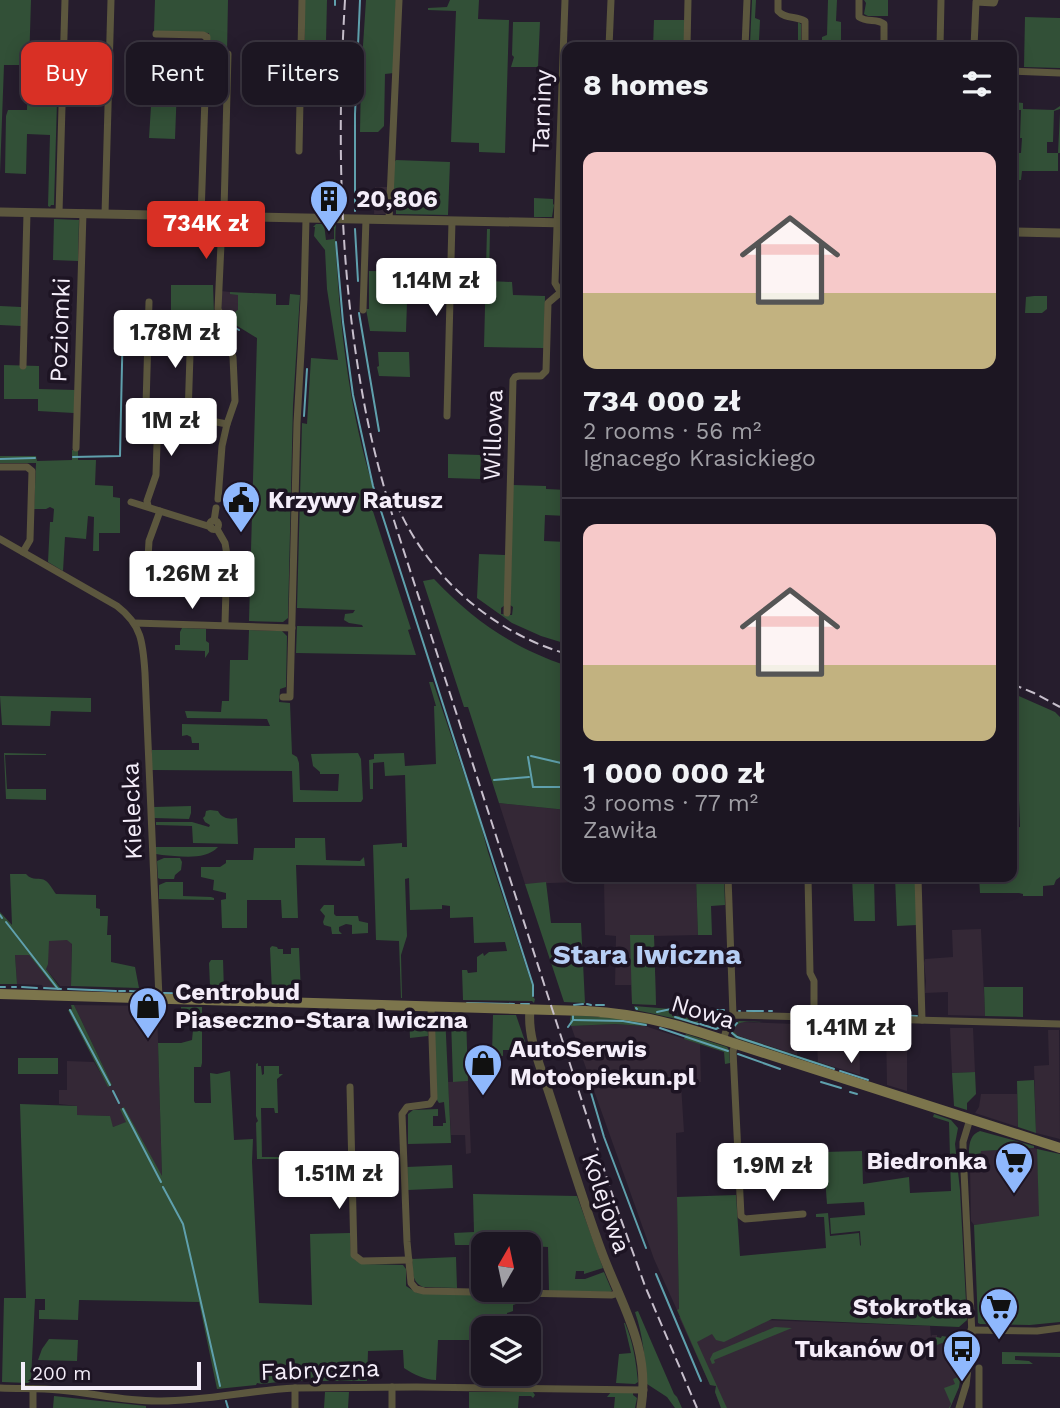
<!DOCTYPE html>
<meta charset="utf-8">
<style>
body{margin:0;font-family:"Work Sans",sans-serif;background:#251f2a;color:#f1f3f6;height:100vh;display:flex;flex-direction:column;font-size:26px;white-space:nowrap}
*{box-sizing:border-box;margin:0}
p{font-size:23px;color:#a09fa5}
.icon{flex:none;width:38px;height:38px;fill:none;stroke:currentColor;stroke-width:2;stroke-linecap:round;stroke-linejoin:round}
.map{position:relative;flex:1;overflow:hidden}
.details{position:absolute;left:562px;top:42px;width:455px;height:840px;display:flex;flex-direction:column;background:#1c1622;border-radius:14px;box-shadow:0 4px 18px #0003,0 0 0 2px #3a3540}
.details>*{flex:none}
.top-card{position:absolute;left:21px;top:42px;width:436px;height:63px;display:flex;gap:14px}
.needle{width:46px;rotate:9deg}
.buttons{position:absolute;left:471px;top:1232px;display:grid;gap:14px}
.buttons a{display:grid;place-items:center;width:70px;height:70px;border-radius:14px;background:#1c1622;box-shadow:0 4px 18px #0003,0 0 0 2px #3a3540;font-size:35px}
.scale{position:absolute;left:21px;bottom:18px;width:180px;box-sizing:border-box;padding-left:7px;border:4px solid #f4edf9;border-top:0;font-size:19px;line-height:24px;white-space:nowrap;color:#f4edf9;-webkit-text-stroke:5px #1d1423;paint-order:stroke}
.price{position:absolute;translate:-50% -60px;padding:0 16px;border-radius:7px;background:#fff;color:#222;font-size:23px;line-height:46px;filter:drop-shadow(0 2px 4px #0008)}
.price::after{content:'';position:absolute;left:50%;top:42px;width:21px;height:16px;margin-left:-10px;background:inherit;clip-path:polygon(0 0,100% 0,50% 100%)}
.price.active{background:#d93025;color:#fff}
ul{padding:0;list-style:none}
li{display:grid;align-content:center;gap:14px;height:371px;padding:0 21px}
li+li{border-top:2px solid #3a3540}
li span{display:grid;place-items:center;height:217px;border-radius:14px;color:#555}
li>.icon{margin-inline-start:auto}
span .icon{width:126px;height:126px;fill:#fffc;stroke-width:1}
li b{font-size:30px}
h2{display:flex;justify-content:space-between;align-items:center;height:84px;padding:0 21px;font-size:30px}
.chip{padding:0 24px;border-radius:14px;background:#1c1622;box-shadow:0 4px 18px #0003,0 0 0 2px #3a3540;font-size:24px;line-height:63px}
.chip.active{background:#d93025;color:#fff}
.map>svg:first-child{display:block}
.commercial{fill:#342836}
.green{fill:#325037}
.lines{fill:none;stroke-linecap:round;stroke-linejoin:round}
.stream{stroke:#5fa0ad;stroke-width:2}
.minor{stroke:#5c573e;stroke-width:7}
.tertiary{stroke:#5c573e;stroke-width:9}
.secondary{stroke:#7c754c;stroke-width:10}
.rail{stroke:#c7bfcc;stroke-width:2;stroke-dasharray:10 5;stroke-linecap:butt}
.labels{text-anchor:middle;stroke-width:7;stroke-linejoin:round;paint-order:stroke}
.street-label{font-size:24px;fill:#f4edf9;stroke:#1d1423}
.poi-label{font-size:24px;font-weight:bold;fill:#f4edf9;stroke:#1d1423;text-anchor:start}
.quarter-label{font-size:28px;font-weight:bold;fill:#b6cef4;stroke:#1d1423}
</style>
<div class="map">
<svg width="1060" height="1408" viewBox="0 0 1060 1408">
<rect width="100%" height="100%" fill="#261d2d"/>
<g class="commercial">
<path d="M375,187H387V214H374Z"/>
<path d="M221,291L230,292L231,294H238V311L234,315L226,319L222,318Z"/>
<path d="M499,803L567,810V877H696L698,935L654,936L656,1005L632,1004L631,985H615L616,936L605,935L604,881L525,884Z"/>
<path d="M981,929L985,1016L948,1015V992L925,993L926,981L924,963L925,959L953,957L952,930Z"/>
<path d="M16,932L72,935L71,986H60Z"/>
<path d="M15,955H29L55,988L43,987L42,985L17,984Z"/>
<path d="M74,1005L157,1006L162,1178L127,1122L113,1127L109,1116L77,1115V1106L59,1104V1090H67V1061L94,1062L108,1086L112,1085Z"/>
<path d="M742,1022L795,1024L797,1055L738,1036L734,1033V1029L735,1026Z"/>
<path d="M615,1024L645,1026L700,1044L701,1082L681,1084L684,1132L676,1133L679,1310H677L654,1259L571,1026Z"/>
<path d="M816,1024L859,1025L860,1075L818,1062Z"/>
<path d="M886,1026H907V1091L887,1085Z"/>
<path d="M950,1028H973L975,1072L952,1073Z"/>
<path d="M1048,1030H1059L1060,1139L1036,1133L1034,1066L1049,1065Z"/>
<path d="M468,1081L471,1153L466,1154L465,1135H451L448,1082Z"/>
<path d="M981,1094H1017L1018,1127L975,1113L979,1107Z"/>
<path d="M1034,1148L1037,1149L1040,1217L974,1225L971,1221L970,1166L976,1168L980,1164V1151Z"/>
<path d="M679,1317L930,1326L931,1337L932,1335H937V1337L941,1338L942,1336L958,1339L965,1343L959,1387L950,1408H721L715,1392L716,1386L710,1385Z"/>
</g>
<g class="green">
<path d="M0,0H31L29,65L58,67L54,205H51L50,207L48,206L50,135L27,134L26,174L5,173L6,116L8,110H27L28,65H4L0,173Z"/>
<path d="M155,0H228L227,53L209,52V33L154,31Z"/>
<path d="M305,0H327L325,83H304Z"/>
<path d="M366,0H396L394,73L385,74L384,126L378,132H360L361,76Z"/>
<path d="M450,0H479L478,19L509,20L505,153L479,152V143L451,142L456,11L428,10V8L447,7Z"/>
<path d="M752,0H756L755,18L760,20L759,40L798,41V22L801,24V47H752L750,44Z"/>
<path d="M828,0H837L836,21L841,22V42L879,43V47H853V45L834,44L833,47H822V37L827,35Z"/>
<path d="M864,0H888V16H868L864,14L866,3Z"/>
<path d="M1025,17L1060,18V68L1024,67Z"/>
<path d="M654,20H685L684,47H653Z"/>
<path d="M513,22H540L538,67H511L514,57L512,55Z"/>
<path d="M209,71H226V94L208,93Z"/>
<path d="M172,86H177L175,139L149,138L151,106L171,107Z"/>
<path d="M1012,102L1023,103V109L1054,110L1060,106V109L1054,111L1053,142H1047V153H1058L1060,113V153H1058V171H1022L1021,180H1012V168H1018L1019,153H1021L1022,138H1020L1021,110H1013V115H1012Z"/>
<path d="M396,160L450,162L448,215L396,214V204L392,203L393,164Z"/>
<path d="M534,198L553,199V204L554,205L552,217H534Z"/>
<path d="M54,219L79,220L78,261L53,260Z"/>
<path d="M316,224H324L326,240L334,239V228H327V224H336C334,243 337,263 338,283C343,355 354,430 377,499L370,502L411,629L408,630L416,655L296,653L297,626L363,627L362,625L349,623L344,620L345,614L353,613L355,610L297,608L302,423L307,424L311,358L338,360L327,289L325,250L314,236L315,227H313Z"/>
<path d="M487,229H490L489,281L512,282L513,295L545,296L544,348L484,347Z"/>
<path d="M369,271L448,272L447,302H407L406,332L370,331L366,309H369Z"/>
<path d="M171,285H213L214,313L199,311V313L214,315V317L171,316Z"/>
<path d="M230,292L276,294V305H289L290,294L300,295L293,405L288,618L283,622L249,621L257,338L226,319L230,315H234L236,311L238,310V295L230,294Z"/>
<path d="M1034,296H1047V309L1042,313H1025L1026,297Z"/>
<path d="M0,306L21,307V326L0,325Z"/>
<path d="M378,352H409L410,377L379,376L377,367L379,366Z"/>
<path d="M4,365L39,366V389L75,390L74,413L38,411V399H4Z"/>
<path d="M72,450H78V460H96L95,485L113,486V497L120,498V533H99V551H93L94,517L88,516L86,539L65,537L63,571L48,562L50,522H53L54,509L50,507L46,509H34L36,463H0V456H36L37,461L72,460Z"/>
<path d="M448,454L481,455L480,479L448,478Z"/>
<path d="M513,485L546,486V489L567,490V516L545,515L544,541L567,542V644L541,636L512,623L477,598L479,554L505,555V605L501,608V614L512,615L513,607L510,605Z"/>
<path d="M434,579C473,620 513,648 567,666V810L499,803L468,707H464L423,581Z"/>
<path d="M182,628L206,629V641L209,643V652L205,658V651L175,650V645H180V632Z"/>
<path d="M249,630L282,631L287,636L286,687L280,689L279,702L290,703L292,754L297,757L299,763L300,790L338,791L339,774H320V772L313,766L311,754L358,753L361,759L363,799L361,802H293L292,771L152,770V750H199V743H192L191,737L187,735L182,736V724L270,726L267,719L187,718L185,711L221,712L222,701H229L230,660H248Z"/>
<path d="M429,682H433L479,818L488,852L532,985V996L535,999L534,1003L532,1001L463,1000L462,970H467L468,973L477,972V957L483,953L484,956L489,952L507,951L505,942L474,943L473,917L450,918V906L442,905V909L410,910L409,878L405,879L407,936L401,955L402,998H401L399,941L376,940L373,845L402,843V847H407L405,775L385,776L384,762L373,763V789H370L369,760L374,759V754L404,753L405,766L436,764L434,706H436Z"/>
<path d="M1012,693L1055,712L1060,717V877L1056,880L1054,885L1043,886V896H1023V894L1019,893H980L979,877H1012V828L1020,827L1016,721L1012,720Z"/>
<path d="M0,696L91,698V712L51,711L50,726L2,725Z"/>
<path d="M4,753L46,754V755H5L7,789H46V800L6,799Z"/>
<path d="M191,806V813L189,819L154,818V807Z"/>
<path d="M210,810L218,811C221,818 230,820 237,818L238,844L193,843L192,826L156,825V822H192L209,827L210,825L205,822L203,818L205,816L206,811Z"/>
<path d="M295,838H325L326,860L360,861L364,857L365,866L296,865L298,918H282L281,900H247V928H222L221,900L226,899V893L213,890L214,880L201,877V867H220L226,863V860H253L254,848H295Z"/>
<path d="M156,847H218C205,861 179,856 162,855L156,854Z"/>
<path d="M164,858H180L182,862L181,870L175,875L174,879H160L158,878L157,861Z"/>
<path d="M10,874H26C33,882 39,876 46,881C50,884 53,890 56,894L96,895V908L100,909V916H108L107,935H111V962L135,967L139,988L71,986L72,944L67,940L49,941L48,964L46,969L60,988H55L29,955H15L17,984H0V912L12,925Z"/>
<path d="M696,877H724L725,905L711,906L712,935H698Z"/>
<path d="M852,877H874L875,921H854Z"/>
<path d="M895,877H915L917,925L897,926Z"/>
<path d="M166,882H183V896L211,897L214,898V900L159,899V885Z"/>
<path d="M546,882L551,923H581L585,1003L564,1002L525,884Z"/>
<path d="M324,905H334V914L336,916H358L359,921L368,923V933L352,934V925L346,924L339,927V931L342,934H332L331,927L324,925L323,922L325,916L320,910Z"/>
<path d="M630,935H654L656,1005L632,1004Z"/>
<path d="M272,946L277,947L278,949H283V954H291V948H299L301,993L273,994L272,992L270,948Z"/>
<path d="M211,960H223L224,991H212L210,986L209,963Z"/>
<path d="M984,987H1023V1017L985,1016Z"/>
<path d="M71,1005H74L112,1085L108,1087L68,1010L72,1009Z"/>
<path d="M634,1006L671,1009L672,1010V1016H683L698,1021L697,1025C678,1019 656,1014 635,1010Z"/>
<path d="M181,1007H202V1063L201,1067H194V1101L195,1103H211L210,1073L217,1074L230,1071L234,1140L253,1139L252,1162L259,1303L312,1305L310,1234L350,1233L351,1254L355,1260L365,1264L403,1265L406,1269V1286L417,1293L516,1296V1304L513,1305V1311L507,1313V1322L519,1323V1325H522V1328H483V1363H478L476,1340H438L436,1380C425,1380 413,1374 404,1368L403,1350L368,1351L367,1381H286L262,1384L257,1383L256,1385L217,1389L199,1302L79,1300L78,1320L39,1319V1310H45V1299H35L31,1380L28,1383L2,1382L4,1298H26L20,1104L77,1106V1115L110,1116L113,1127L126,1122L120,1109L124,1107L162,1176L158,1043H181L192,1040L194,1020L181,1019Z"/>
<path d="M409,1013L427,1014L428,1036L410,1038Z"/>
<path d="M433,1014H445L451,1143L408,1144V1114L413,1110L438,1109V1116H433V1126H443V1123H446L444,1102L439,1103L437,1100L432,1018Z"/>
<path d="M453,1014H466L468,1081L453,1082L451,1019L453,1018Z"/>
<path d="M493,1015H516L528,1050H503V1056L492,1055Z"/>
<path d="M571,1015L618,1018L647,1023L646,1025L644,1026L615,1024L571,1026L570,1021Z"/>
<path d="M739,1021L763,1022C752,1023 738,1018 733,1031L738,1036L835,1068L834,1070L735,1038L730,1032L732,1027Z"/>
<path d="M686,1034L727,1047L729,1050L730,1063L725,1064L724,1052L684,1039Z"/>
<rect x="18" y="1058" width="40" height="16"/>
<path d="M258,1063V1066H261L262,1075L264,1074V1066H279V1074H283L277,1079L278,1113H275L274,1108H261L262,1157H279V1159H257L256,1123L258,1121L256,1116V1064Z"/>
<path d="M975,1072L976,1094L967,1103V1110L954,1106L952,1073Z"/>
<path d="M1034,1080V1081L1036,1133L1018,1127L1017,1081Z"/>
<path d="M934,1114L951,1120L958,1128L955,1144L960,1190L967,1320L959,1327L772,1319L724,1342L716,1340L712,1334L697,1342L726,1406L727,1408H721L715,1392L716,1386L710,1385L677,1310L679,1309L677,1197L736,1195L740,1256L826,1248L824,1217H816V1214L828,1213L830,1236L859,1233L860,1245L861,1246L860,1231L831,1234L830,1218L865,1215L864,1202L827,1204L823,1152L862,1151L863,1184L909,1177L910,1193L951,1191L949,1122L933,1117Z"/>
<path d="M980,1131L1034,1146V1148L981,1151L978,1166L976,1168L970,1166C969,1154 966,1136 980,1131Z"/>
<path d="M1037,1149L1060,1154V1322L1030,1325L980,1324L978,1323L974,1225L1039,1216Z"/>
<path d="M452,1165L453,1188L408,1190L407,1167Z"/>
<path d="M473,1194L577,1196L603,1268L584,1274V1271H576L575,1279H585L604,1272L612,1291L610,1292L549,1291L548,1247L529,1246L528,1244H483V1289H477L475,1245H455L454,1233L474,1232Z"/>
<path d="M456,1257L457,1288L423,1287C411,1282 413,1270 412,1259Z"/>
<path d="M638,1311L674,1394L677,1397L682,1408H675L667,1397L647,1384C645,1359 643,1335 635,1312Z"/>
<path d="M624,1323H625C633,1342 636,1361 638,1382L635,1384L616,1383L619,1354L631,1353Z"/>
<path d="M775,1327L792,1328L714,1360L715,1363L712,1364L710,1359L713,1353Z"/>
<path d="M942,1336L958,1339L965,1343L959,1387L950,1408H949L951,1404L944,1388L955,1384L953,1379L958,1377L954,1369L960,1367L958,1362L962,1360L952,1339L932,1347L928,1338H931V1341H935L936,1337L941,1338Z"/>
<path d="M49,1339L78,1340L77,1361L38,1360L42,1349Z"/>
<path d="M1002,1352L1060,1353V1357L1015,1356V1360L1029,1361L1033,1364H1002Z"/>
<path d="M325,1392H349L348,1408H324Z"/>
<path d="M469,1392H533L535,1395L533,1398L531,1396H519L518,1408H469Z"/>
<path d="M611,1392H633V1395L637,1398L635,1408H614L615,1397H607Z"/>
<path d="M54,1396L146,1406V1408H53Z"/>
</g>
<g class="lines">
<g class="stream">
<path d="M335,5V0"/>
<path d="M355,211V114L360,0"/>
<path d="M355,229L358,281"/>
<path d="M336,242L343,322L353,395L373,486L533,985V996"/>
<path d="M359,313L379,431"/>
<path d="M152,317L210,320"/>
<path d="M223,321L239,330"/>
<path d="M304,416L307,369"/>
<path d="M73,457L120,456L123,319L125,315L144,316"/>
<path d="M0,459L35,458"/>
<path d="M531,756L561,763L565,766L567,776"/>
<path d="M528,757L533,787H567"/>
<path d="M494,780L529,777"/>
<path d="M0,915L2,918"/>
<path d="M6,922L58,989"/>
<path d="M0,987H5"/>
<path d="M12,987H16"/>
<path d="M22,987L37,988"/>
<path d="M44,988L61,989"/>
<path d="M68,989L116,991"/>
<path d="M119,991H125"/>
<path d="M130,991L143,992"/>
<path d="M149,992H154"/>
<path d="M164,993L203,994"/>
<path d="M213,995L241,996"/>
<path d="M251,996L263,997"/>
<path d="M467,1003L514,1004"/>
<path d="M521,1004H529"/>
<path d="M587,1004L591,1005"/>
<path d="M574,1005L583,1004"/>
<path d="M596,1005H604"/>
<path d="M636,1008L637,1009"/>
<path d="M677,1009H688"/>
<path d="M693,1009L701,1010"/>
<path d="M70,1010L110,1085"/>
<path d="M706,1010H724"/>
<path d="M739,1011H740"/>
<path d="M747,1011H763"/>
<path d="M769,1011H772"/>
<path d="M657,1012L671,1009"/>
<path d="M835,1013L874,1014"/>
<path d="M884,1015L917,1016"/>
<path d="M675,1017L698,1024"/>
<path d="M573,1020L623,1021L646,1025"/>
<path d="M700,1024L716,1029L722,1026"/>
<path d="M568,1027L573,1020V1016"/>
<path d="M660,1028L728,1051"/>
<path d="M733,1028L737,1023"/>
<path d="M732,1029V1033L737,1037L834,1069"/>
<path d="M738,1054L780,1069"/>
<path d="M840,1071L868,1080"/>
<path d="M821,1082L841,1088"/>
<path d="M589,1086L604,1137L646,1248"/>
<path d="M113,1091L119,1103"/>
<path d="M850,1092L857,1094"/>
<path d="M123,1109L161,1182"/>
<path d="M163,1187L183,1224L220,1386"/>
<path d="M656,1274L701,1381"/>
<path d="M226,1401L228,1408"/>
</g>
<g class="minor">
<path d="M565,0L555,283L567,303"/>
<path d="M778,0V11C785,19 796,16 805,21V47"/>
<path d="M859,0V17C867,23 877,18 884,24V47"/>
<path d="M156,34L203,35L207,37L201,216"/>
<path d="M609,47L611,0"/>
<path d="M687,47L688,0"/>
<path d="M745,47L747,0"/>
<path d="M940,47L941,0"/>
<path d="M974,47L976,2L994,3L995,0"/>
<path d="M1012,71L1060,73"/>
<path d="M299,151L302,0"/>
<path d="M59,213L65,0"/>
<path d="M105,214L111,0"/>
<path d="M389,220L399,0"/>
<path d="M149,302L146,405L158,411L227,424"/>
<path d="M363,310L366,219"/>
<path d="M148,324L151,322L220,325L233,357L235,401L227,424L222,446L218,499"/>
<path d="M220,325V313L218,309L221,244L220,232L224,210L228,54"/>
<path d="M23,366L27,213"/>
<path d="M188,416L191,324"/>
<path d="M447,416L452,221"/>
<path d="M76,448L83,213"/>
<path d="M0,467H27L32,471L30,540L23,552"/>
<path d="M131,502L211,527"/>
<path d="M148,506L147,501L156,475L158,411"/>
<circle cx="214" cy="525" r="4.5"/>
<path d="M214,521L216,508"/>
<path d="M217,529L225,543L227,555L225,623"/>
<path d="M0,539L117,606C142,625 143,643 145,673L159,998"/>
<path d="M148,558L149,541L160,511"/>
<path d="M507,613L513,380L515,377L519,376H541L546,371L548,303L561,292"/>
<path d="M134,623L292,628"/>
<path d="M283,697H290L297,423L304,299L306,219"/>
<path d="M728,877L733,1015"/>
<path d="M808,877L810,973L814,981V1017"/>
<path d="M918,877L922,1020"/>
<path d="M431,1007L434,1098L430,1104L407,1107L402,1114L407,1242L411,1283L416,1289L424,1291L612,1295L619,1293"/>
<path d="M723,1040L729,1022L733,1015L1060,1024"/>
<path d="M735,1044L733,1051L741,1216L745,1219L803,1214"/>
<path d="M350,1087L354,1255L362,1261L409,1260"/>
<path d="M971,1330L1037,1331L1060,1328"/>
<path d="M979,1368V1408"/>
<path d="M0,1388C20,1389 40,1388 59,1390C93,1393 127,1402 161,1401C206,1401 251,1390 295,1388L416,1387L644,1390"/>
<path d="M33,1408V1389"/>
<path d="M295,1408V1388"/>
<path d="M392,1408V1387"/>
<path d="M959,1408L966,1385L972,1335L963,1151V1142L970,1119"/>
</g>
<g class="tertiary">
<path d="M0,212L567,223"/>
<path d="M1012,232L1060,233"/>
<path d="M530,1010C527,1038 541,1067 549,1093C566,1145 582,1198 601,1250C621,1305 651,1347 641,1408"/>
</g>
<path class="secondary" d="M0,994L586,1011C625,1013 662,1020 699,1032L1060,1148"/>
<g class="rail">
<path d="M345,0C337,131 339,267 363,397C371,442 383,486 397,530L614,1200L645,1286L697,1408"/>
<path d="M396,503C427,575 491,632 567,654"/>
<path d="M1012,684L1034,693L1060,707"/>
</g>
</g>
<defs>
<symbol id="building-pin" viewBox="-11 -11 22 30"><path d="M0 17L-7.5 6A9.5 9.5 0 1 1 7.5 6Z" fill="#8fb8fd" stroke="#1d1423"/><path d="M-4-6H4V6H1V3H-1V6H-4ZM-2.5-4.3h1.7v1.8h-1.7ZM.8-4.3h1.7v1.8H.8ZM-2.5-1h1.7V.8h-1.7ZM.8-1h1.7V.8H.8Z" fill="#111"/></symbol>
<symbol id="civic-pin" viewBox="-11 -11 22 30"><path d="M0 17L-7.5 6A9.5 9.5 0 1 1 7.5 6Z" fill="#8fb8fd" stroke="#1d1423"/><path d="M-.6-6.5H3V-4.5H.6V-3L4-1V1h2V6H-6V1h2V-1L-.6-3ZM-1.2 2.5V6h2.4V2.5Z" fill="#111"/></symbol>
<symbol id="shop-pin" viewBox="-11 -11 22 30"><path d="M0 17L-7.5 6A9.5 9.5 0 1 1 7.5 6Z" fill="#8fb8fd" stroke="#1d1423"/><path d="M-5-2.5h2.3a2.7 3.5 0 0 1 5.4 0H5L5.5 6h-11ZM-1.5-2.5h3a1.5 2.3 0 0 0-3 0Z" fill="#111"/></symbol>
<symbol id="supermarket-pin" viewBox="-11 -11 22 30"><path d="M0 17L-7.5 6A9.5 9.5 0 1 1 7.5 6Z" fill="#8fb8fd" stroke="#1d1423"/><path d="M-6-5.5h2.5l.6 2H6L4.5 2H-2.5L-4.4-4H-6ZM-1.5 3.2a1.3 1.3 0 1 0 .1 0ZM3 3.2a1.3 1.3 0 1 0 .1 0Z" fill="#111"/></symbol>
<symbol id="bus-pin" viewBox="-11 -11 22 30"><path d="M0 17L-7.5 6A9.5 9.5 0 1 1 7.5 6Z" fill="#8fb8fd" stroke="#1d1423"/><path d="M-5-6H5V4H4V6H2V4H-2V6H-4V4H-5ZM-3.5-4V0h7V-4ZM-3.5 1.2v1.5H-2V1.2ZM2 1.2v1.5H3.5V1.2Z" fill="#111"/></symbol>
</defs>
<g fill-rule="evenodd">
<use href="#building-pin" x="307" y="177" width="44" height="60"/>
<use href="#civic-pin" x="219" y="478" width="44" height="60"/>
<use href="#shop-pin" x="126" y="984" width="44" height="60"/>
<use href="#shop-pin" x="461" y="1041" width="44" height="60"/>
<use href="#supermarket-pin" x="992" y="1139" width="44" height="60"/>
<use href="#supermarket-pin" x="977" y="1285" width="44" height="60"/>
<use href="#bus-pin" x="940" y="1327" width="44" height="60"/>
</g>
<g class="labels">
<g class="street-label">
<text transform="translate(542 111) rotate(-88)" y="8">Tarniny</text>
<text transform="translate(60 330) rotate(-88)" y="8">Poziomki</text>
<text transform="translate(493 435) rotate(-88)" y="8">Willowa</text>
<text transform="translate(132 811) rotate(-92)" y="8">Kielecka</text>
<text transform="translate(703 1012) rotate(17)" y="8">Nowa</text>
<text transform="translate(606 1203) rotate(71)" y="8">Kolejowa</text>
<text transform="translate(320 1370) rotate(-2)" y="8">Fabryczna</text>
</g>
<g class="poi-label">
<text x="356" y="207">20,806</text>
<text x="268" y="508">Krzywy Ratusz</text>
<text x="175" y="1000">Centrobud<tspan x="175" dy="28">Piaseczno-Stara Iwiczna</tspan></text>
<text x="510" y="1057">AutoSerwis<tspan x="510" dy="28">Motoopiekun.pl</tspan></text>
<text x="987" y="1169" text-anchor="end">Biedronka</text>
<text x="972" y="1315" text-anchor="end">Stokrotka</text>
<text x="935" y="1357" text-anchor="end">Tukanów 01</text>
</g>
<g class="quarter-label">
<text x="647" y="964">Stara Iwiczna</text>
</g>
</g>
</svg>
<div class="buttons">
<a><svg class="needle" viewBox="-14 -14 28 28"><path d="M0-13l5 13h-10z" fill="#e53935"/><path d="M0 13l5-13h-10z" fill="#a09fa5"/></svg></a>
<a><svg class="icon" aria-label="layers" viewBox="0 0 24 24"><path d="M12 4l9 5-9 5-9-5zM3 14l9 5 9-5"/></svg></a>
</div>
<div class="scale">200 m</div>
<b class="price active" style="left:206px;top:261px">734K zł</b>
<b class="price" style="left:436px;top:318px">1.14M zł</b>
<b class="price" style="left:175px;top:370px">1.78M zł</b>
<b class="price" style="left:171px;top:458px">1M zł</b>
<b class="price" style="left:192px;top:611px">1.26M zł</b>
<b class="price" style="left:851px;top:1065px">1.41M zł</b>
<b class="price" style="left:773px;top:1203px">1.9M zł</b>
<b class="price" style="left:339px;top:1211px">1.51M zł</b>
<div class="top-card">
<a class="chip active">Buy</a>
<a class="chip">Rent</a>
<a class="chip">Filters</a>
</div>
<section class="details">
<h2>8 homes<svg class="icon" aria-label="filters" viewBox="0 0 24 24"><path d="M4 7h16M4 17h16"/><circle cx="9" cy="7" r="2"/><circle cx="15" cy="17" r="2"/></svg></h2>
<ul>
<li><span style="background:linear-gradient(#f6c9c9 65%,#c2b280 0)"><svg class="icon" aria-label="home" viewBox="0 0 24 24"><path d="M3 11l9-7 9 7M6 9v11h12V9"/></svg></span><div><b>734 000 zł</b><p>2 rooms · 56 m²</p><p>Ignacego Krasickiego</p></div></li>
<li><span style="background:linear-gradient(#f6c9c9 65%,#c2b280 0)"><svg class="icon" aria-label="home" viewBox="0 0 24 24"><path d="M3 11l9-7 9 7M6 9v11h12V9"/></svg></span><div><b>1 000 000 zł</b><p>3 rooms · 77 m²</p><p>Zawiła</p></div></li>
</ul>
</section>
</div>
